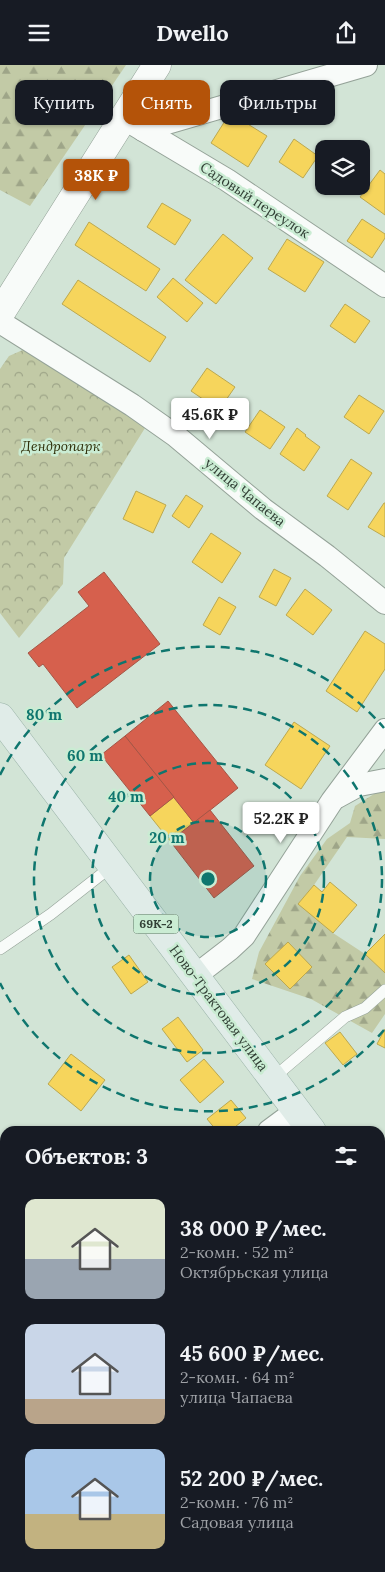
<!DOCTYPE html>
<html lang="ru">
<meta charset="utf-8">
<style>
body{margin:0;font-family:Lora,serif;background:#242831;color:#f1f3f6;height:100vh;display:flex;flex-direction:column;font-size:19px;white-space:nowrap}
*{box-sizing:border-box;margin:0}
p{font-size:16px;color:#9ea1a6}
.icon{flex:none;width:28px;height:28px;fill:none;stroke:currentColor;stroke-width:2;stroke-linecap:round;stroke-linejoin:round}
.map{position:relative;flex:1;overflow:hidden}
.sheet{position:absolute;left:0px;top:1061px;width:385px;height:446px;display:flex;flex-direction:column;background:#171b24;border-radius:15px 15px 0 0;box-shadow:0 1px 4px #0004}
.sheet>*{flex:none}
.hud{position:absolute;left:15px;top:15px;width:355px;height:45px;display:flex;gap:10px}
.controls{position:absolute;left:315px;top:75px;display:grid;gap:10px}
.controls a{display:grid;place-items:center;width:55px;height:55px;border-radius:10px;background:#171b24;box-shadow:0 1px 4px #0004;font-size:25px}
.price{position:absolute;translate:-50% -42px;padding:0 11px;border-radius:5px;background:#fff;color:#222;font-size:16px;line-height:32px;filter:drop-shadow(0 1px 2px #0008)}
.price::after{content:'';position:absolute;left:50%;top:30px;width:15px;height:11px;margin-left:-8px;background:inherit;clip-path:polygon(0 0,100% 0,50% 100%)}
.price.current{background:#b45309;color:#fff}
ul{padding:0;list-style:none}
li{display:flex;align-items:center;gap:15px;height:125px;padding:0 25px}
li span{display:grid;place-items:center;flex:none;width:140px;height:100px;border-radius:10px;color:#555}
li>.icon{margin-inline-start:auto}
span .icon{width:60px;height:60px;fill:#fffc;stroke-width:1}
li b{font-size:21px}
h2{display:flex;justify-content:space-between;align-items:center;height:60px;padding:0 25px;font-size:21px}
.tag{padding:0 18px;border-radius:10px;background:#171b24;box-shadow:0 1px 4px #0004;font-size:18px;line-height:45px}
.tag.current{background:#b45309;color:#fff}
header{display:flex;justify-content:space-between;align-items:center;height:65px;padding:0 25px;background:#171b24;font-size:22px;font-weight:700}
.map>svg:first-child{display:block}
.forest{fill:url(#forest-firs)}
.park{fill:url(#park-crowns)}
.homes{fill:#f6d55c;stroke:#bba850}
.shops{fill:#d6604d;stroke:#a45646}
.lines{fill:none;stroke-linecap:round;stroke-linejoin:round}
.service-casing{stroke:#94a298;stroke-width:12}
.minor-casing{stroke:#94a298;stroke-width:24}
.tertiary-casing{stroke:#94a298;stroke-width:29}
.primary-casing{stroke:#9ab3a8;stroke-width:29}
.service{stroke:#f8fbf9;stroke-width:11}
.minor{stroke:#f8fbf9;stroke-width:22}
.tertiary{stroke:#f8fbf9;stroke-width:28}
.primary{stroke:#e0ece8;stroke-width:28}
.ring{fill:none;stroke:#0f766e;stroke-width:2.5;stroke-dasharray:9 6}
.labels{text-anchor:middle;stroke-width:5;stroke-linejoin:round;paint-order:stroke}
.shield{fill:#caecd3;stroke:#5f7364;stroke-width:1}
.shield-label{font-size:12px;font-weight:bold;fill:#313f35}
.street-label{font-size:14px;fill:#313f35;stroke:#caecd3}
.park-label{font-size:14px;font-style:italic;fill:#2f2f09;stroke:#caecd3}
.centre{fill:#0f766e;stroke:#caecd3;stroke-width:2.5}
.ring-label{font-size:15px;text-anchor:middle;font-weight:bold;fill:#0f766e;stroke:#caecd3;stroke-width:5;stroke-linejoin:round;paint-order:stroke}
</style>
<header><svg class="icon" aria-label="menu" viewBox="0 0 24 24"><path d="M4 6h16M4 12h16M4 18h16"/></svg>Dwello<svg class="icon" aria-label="share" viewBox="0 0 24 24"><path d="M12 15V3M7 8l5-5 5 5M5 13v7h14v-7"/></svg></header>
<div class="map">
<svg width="385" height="1507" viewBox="0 0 385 1507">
<defs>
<pattern id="forest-firs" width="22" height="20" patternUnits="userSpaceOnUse" patternTransform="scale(1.25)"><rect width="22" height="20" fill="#c2caa6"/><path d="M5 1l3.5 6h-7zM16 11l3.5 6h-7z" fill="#9ea588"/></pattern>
<pattern id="park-crowns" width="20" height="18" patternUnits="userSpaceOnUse" patternTransform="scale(1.25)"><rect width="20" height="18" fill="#c2caa6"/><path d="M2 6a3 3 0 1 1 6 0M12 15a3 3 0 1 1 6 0" fill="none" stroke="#9ea588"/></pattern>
</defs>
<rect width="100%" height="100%" fill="#d2e4d6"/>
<g class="forest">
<path d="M0,0H126L30,141L0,125Z"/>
<path d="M385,722V774L347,772L314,820L299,838L333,868L365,889L385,908V949L372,968L311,934L252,914L259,887L300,811L327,774L350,758L355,741Z"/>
<path d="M0,1490H5V1502H208L282,1507H0Z"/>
</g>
<path class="park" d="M25,284L119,342L145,363L64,493L63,519L19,573L0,548V304L9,291Z"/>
<g class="homes">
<path d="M230,48L267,71L248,102L211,78Z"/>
<path d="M294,74L318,91L303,113L279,97Z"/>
<path d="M380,105L385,109V150L360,132Z"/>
<path d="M162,138L191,155L175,180L147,162Z"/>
<path d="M362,154L385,169V173L372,193L347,176Z"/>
<path d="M89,157L160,204L146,226L75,180Z"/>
<path d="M223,169L253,193L216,239L185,215Z"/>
<path d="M287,174L324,197L305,227L268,204Z"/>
<path d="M173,213L203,238L187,257L157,232Z"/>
<path d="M78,215L166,272L150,297L62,239Z"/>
<path d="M345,239L370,256L355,278L330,261Z"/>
<path d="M207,303L235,322L219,345L191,326Z"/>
<path d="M359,330L384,346L369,369L344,352Z"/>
<path d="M260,345L285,362L270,384L245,367Z"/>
<path d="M297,363L306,370L305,371L320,382L304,406L280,389Z"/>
<path d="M351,394L372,408L348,445L327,431Z"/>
<path d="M136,426L166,440L153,468L123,454Z"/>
<path d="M186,430L203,441L189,463L172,451Z"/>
<path d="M384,438H385V472L368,462Z"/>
<path d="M211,468L241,488L222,518L192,497Z"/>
<path d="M274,504L291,513L276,541L259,532Z"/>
<path d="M305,524L332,545L313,570L286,550Z"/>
<path d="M219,532L236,542L220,570L203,560Z"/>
<path d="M365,566L385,579V604L357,647L326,626Z"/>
<path d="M294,657L330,681L301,724L265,700Z"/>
<path d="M174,732L194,758L170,776L150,751Z"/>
<path d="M330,817L357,840L333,868L298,839L314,820L322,827Z"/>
<path d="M385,869V908L365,889Z"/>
<path d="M288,877L312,902L290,924L265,899Z"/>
<path d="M129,890L148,917L131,929L112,902Z"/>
<path d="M178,952L203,985L187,997L162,964Z"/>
<path d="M385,964V983L377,979Z"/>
<path d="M340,967L357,989L343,1000L325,978Z"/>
<path d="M71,989L105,1015L81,1046L48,1019Z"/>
<path d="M204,994L224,1017L200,1038L180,1015Z"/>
<path d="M231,1035L246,1053L230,1066H217L207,1054Z"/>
<path d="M380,1322L385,1326V1342L380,1348Z"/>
<path d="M110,1502H151L157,1507H106Z"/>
</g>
<g class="shops">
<path d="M104,507L160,579L77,643L43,599L39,602L28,588L89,541L78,527Z"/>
<path d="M168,636L238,723L194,758L125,671Z"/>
<path d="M125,671L174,732L150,751L101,690Z"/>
<path d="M210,745L254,801L214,833L170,776Z"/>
</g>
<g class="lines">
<defs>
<g id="service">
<path d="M0,884L51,849L112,801"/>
<path d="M272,1014L345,952L365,943L385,925"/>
</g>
<g id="minor">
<path d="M123,53L227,115L385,221"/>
<path d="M143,65L366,0"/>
<path d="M0,257L132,340L176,371L263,444L327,491L385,538"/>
<path d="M337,732L359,720L385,715"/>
<path d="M195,911L230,884L244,871L332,736L385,665"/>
<path d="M269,1066L296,1046"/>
<path d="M0,1272L5,1268"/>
<path d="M0,1315L5,1324"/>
<path d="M210,1502L216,1507"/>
</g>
<path id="tertiary" d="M0,249L157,0"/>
<g id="primary">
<path d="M0,652L312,1066"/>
<path d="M380,1156L385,1162"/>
</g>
</defs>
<use href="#service" class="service-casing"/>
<use href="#minor" class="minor-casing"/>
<use href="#tertiary" class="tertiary-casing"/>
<use href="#primary" class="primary-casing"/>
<use href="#service" class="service"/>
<use href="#minor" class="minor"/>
<use href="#tertiary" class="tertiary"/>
<use href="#primary" class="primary"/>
</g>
<circle cx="208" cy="814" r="58" fill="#0f766e" fill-opacity=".12"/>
<g class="ring">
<circle cx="208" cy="814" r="58"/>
<circle cx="208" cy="814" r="116"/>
<circle cx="208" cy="814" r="174"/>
<path d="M384 965A232 232 0 0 1 0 918M0 710A232 232 0 0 1 384 663"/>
</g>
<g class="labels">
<rect class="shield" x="133.5" y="849.5" width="45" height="19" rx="4"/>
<g class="shield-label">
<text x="156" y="863">69К-2</text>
</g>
<g class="street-label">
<text transform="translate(255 135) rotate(33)" y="5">Садовый переулок</text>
<text transform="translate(245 427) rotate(39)" y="5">улица Чапаева</text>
<text transform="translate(219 943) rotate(53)" y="5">Ново-Трактовая улица</text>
</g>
<g class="park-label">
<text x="61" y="386">Дендропарк</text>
</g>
</g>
<circle cx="208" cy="814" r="8" class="centre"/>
<g class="ring-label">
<text x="44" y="655">80 m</text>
<text x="85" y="696">60 m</text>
<text x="126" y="737">40 m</text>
<text x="167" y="778">20 m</text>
</g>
</svg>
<div class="controls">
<a><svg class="icon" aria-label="layers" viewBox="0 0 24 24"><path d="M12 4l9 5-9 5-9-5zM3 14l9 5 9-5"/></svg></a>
</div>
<b class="price current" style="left:96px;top:136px">38K ₽</b>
<b class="price" style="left:210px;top:375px">45.6K ₽</b>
<b class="price" style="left:281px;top:779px">52.2K ₽</b>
<div class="hud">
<a class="tag">Купить</a>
<a class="tag current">Снять</a>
<a class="tag">Фильтры</a>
</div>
<section class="sheet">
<h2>Объектов: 3<svg class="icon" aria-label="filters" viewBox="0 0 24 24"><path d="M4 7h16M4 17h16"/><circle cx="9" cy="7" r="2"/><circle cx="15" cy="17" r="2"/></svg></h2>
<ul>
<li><span style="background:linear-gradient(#dfe7d0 60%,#9aa5b1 0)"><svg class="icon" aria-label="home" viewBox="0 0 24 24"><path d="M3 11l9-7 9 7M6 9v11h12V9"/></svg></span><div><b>38 000 ₽/мес.</b><p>2-комн. · 52 m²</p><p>Октябрьская улица</p></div></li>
<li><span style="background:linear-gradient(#c9d6e8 75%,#b9a48a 0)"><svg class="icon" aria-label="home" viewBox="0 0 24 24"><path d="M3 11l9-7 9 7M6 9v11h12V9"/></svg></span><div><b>45 600 ₽/мес.</b><p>2-комн. · 64 m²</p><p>улица Чапаева</p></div></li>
<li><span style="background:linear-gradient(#a9c7e8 65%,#c2b280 0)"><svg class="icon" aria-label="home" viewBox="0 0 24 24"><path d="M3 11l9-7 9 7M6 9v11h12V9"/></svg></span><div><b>52 200 ₽/мес.</b><p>2-комн. · 76 m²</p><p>Садовая улица</p></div></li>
</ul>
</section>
</div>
